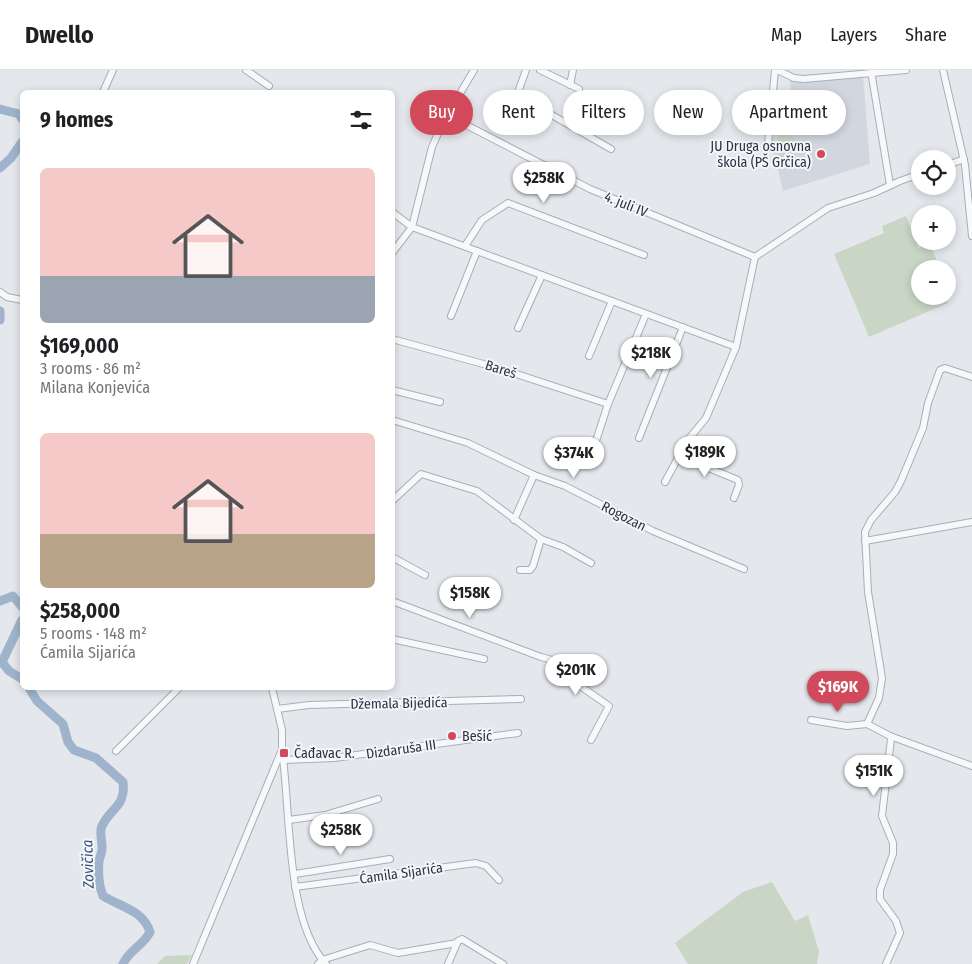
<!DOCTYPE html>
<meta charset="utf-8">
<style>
body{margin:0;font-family:"Fira Sans Condensed",sans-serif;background:#f2f2f2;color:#202124;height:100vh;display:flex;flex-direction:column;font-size:19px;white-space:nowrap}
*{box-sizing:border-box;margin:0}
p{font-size:16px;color:#757577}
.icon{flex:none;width:28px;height:28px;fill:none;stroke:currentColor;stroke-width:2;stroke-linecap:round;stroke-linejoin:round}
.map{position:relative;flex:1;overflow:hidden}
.details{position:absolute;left:20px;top:20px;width:375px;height:600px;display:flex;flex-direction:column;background:#fff;border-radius:8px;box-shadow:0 2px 8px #0003}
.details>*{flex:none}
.top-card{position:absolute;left:410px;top:20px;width:475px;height:45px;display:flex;gap:10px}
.buttons{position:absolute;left:911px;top:80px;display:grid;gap:10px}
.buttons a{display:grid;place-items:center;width:45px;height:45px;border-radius:50%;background:#fff;box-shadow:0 2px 8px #0003;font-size:25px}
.price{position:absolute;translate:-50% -42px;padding:0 11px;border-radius:18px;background:#fff;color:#222;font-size:16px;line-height:32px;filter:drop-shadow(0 1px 2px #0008)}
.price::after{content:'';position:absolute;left:50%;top:30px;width:15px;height:11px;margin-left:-8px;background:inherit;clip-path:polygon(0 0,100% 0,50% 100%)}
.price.current{background:#d1495b;color:#fff}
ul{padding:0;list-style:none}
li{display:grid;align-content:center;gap:10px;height:265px;padding:0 20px}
li span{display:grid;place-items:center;height:155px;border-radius:8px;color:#555}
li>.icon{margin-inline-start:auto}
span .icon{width:90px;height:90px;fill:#fffc;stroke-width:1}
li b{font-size:21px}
h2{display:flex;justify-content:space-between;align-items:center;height:60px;padding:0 20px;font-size:21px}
.pill{padding:0 18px;border-radius:22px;background:#fff;box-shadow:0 2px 8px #0003;font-size:18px;line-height:45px}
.pill.current{background:#d1495b;color:#fff}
header{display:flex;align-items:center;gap:30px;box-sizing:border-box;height:70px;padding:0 25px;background:#fff;border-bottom:1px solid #e0e0e0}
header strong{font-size:24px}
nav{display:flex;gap:28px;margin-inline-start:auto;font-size:18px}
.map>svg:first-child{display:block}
.built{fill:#d2d6de}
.green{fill:#c9d6c5}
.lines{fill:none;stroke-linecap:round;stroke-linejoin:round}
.river{stroke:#9fb4cc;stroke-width:9}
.minor-casing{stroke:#a9aeb7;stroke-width:8}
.minor{stroke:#f7f8fa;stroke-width:6}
.poi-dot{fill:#d1495b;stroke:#f4f6f9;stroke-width:2}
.labels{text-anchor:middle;stroke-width:4;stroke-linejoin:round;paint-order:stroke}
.poi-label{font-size:14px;fill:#2b3445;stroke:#f4f6f9;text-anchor:start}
.street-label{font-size:14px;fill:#2b3445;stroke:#f4f6f9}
.water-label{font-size:15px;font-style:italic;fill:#34527a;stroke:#f4f6f9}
</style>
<header>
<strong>Dwello</strong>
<nav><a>Map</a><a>Layers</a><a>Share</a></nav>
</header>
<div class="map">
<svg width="972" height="894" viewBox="0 0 972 894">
<rect width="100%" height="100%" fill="#e4e7ec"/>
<path class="built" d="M863,6L870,94L783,121L770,66L773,56L794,55L790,9Z"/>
<g class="green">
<path d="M807,26L809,51L797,52L795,27Z"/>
<path d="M793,60L795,90L780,91L777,61Z"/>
<path d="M906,146L919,178L930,174L940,199H920V226H945L948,233L869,267L834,184L884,163L882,156Z"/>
<path d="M772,812L795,851L808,845L819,882L817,894H688L675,873L743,822Z"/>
<path d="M192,885L187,894H157L165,886Z"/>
</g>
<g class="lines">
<g class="river">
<path d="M0,39L19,44L22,49"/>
<path d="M0,98L11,88L22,72"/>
<path d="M0,241V250"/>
<path d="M0,531L13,526L22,537"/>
<path d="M22,550L2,592L9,601L22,609"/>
<path d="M29,618L37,631L63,654L68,672L74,680L96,688L123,712C126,737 111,737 102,756C99,762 102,769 102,776C103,781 100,786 99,791C98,802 99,816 103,826C121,837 143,840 150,862C143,876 129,880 123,894"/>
</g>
<defs>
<g id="minor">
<path d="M246,0L269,16"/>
<path d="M526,0L517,25L611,79"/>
<path d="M540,0L579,19"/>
<path d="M777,0L794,8L804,9L906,0"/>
<path d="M943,0L965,95L972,166"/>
<path d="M871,1L890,115"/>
<path d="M570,15L573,0"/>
<path d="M103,22L113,0"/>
<path d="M447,45L590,119L755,187"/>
<path d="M768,74L775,0"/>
<path d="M948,95L964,89"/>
<path d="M392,142L412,157L736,277"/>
<path d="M465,176L482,150L508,133L644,185"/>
<path d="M392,183L412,157L432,77L444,50L474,0"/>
<path d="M755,187L828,138L874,123L900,111L920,104"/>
<path d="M0,222L7,227L22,230"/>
<path d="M451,246L477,181"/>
<path d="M518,258L542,205"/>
<path d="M392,269L498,298L608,334L646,244"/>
<path d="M589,286L612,231"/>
<path d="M392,320L440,332"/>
<path d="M392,350L468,373L534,405L565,416L653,461L744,499"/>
<path d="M639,368L683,257"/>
<path d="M572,374L589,379L594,377L608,334"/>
<path d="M679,386L738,410L739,415L734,428"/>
<path d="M665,412L687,371L706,348L736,277L755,187"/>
<path d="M392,431L421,404L477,421L541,469L563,477L591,493"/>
<path d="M514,450L534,405"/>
<path d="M865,471L972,452"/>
<path d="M392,487L425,505"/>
<path d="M520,500H530L533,496L541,469"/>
<path d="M392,531L541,587L567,594L570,609L609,636L591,670"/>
<path d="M392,569L484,589"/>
<path d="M272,618L282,660V681C291,740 285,850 326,894"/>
<path d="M277,639L309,635L521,629"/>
<path d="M811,650L847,656L867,654"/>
<path d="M890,666L972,696"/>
<path d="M116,681L179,618"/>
<path d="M283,690L334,688L518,663"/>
<path d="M289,750L325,745L378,729"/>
<path d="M295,804L390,789"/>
<path d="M295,817L476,793L486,796L499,810"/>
<path d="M193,894L281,682"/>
<path d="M318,894L322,890L370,875L398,883L457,873"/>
<path d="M448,894L458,871L462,869L503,894"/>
<path d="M886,894L900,863L896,851L880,829V820L893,784V773L882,746L891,669L890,666L867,654L879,628L882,608L868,522L865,462L871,450L895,422L901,411L923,358L928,333L940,300L945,298L972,307"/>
</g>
</defs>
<use href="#minor" class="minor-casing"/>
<use href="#minor" class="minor"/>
</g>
<g class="poi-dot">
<circle cx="821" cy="84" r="5"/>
<circle cx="452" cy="666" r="5"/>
<rect x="279" y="678" width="10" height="10" rx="2.5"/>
</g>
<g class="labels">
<g class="poi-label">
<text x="811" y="81" text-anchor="end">JU Druga osnovna<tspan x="811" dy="16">škola (PŠ Grčica)</tspan></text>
<text x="462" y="671">Bešić</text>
<text x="294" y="688">Čađavac R.</text>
</g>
<g class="street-label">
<text transform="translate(626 134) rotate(22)" y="5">4. juli IV</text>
<text transform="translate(501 299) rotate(17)" y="5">Bareš</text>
<text transform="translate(624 446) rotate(27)" y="5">Rogozan</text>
<text transform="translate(399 633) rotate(-1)" y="5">Džemala Bijedića</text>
<text transform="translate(401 679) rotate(-8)" y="5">Dizdaruša III</text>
<text transform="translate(401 803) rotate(-8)" y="5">Ćamila Sijarića</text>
</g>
<g class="water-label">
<text transform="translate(88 794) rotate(-92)" y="5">Zovičica</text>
</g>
</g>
</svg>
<div class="buttons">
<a><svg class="icon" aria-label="locate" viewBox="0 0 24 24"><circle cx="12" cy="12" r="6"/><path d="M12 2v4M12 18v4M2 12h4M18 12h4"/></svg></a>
<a>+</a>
<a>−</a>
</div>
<b class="price" style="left:544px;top:134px">$258K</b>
<b class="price" style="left:651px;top:309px">$218K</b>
<b class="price" style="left:705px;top:408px">$189K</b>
<b class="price" style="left:574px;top:409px">$374K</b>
<b class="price" style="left:470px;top:549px">$158K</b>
<b class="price" style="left:576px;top:626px">$201K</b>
<b class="price current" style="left:838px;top:643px">$169K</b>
<b class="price" style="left:874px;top:727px">$151K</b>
<b class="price" style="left:341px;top:786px">$258K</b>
<div class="top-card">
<a class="pill current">Buy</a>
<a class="pill">Rent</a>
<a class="pill">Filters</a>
<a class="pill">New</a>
<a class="pill">Apartment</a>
</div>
<section class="details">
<h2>9 homes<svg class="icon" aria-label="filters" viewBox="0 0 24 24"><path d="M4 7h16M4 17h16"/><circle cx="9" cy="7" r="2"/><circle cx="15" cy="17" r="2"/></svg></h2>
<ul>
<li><span style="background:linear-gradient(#f6c9c9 70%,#9aa5b1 0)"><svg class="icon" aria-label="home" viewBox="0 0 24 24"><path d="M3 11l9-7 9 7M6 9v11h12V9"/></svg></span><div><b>$169,000</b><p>3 rooms · 86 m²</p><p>Milana Konjevića</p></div></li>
<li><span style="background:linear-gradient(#f6c9c9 65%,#b9a48a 0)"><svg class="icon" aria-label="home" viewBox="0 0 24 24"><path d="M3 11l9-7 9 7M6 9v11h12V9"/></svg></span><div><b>$258,000</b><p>5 rooms · 148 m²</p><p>Ćamila Sijarića</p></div></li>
</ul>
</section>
</div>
